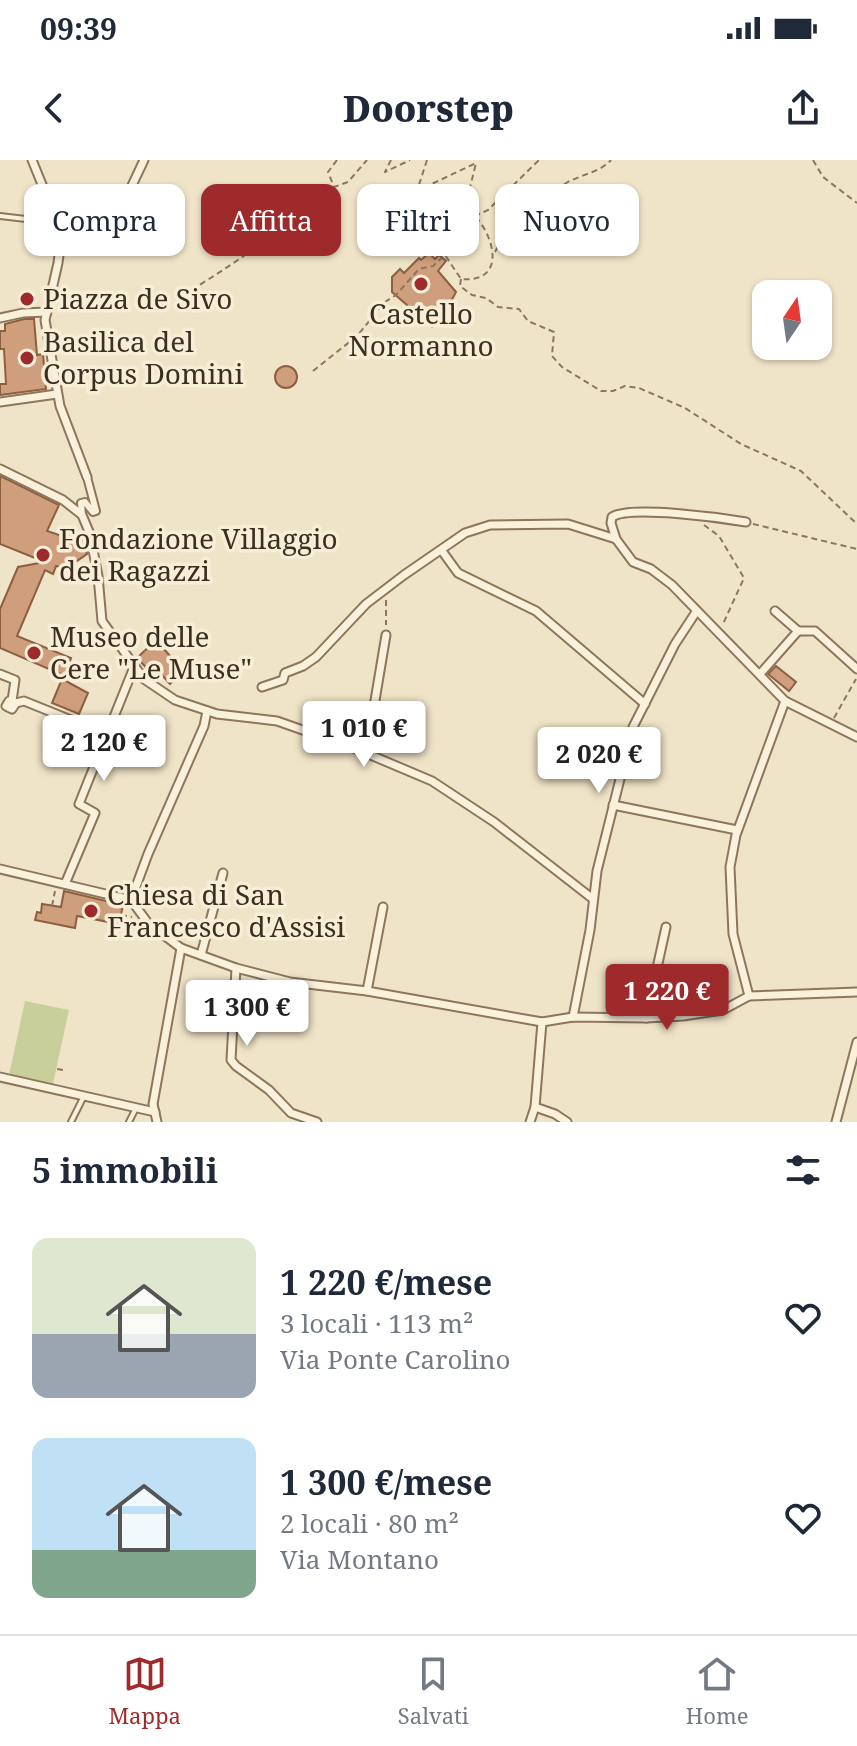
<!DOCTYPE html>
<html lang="it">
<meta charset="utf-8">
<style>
body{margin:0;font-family:"Noto Serif",serif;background:#f2f2f3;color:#1f2937;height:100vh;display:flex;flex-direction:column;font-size:30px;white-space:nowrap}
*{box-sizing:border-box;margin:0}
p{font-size:26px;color:#747a83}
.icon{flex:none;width:44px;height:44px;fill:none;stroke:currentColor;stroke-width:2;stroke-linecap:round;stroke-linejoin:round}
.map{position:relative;height:962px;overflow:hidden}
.side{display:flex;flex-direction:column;background:#fff;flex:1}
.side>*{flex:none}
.top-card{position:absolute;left:24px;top:24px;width:810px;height:72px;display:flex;gap:16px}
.needle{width:52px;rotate:13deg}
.tools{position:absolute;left:752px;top:120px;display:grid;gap:16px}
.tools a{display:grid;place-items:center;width:80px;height:80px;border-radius:16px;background:#fff;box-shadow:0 2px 6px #0004;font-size:40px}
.price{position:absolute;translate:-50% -68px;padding:0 18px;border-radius:8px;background:#fff;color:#222;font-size:26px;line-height:52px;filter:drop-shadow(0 2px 4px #0008)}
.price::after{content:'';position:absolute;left:50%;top:48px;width:24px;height:18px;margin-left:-12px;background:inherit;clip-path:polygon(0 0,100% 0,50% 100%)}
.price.current{background:#9e2a2b;color:#fff}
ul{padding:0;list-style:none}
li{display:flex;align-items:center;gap:24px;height:200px;padding:0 32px}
li span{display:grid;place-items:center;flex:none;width:224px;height:160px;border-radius:16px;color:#555}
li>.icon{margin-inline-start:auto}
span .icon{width:96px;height:96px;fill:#fffc;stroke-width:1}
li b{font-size:34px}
h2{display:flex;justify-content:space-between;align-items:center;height:96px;padding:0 32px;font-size:34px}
.pill{padding:0 28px;border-radius:16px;background:#fff;box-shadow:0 2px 6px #0004;font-size:28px;line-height:72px}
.pill.current{background:#9e2a2b;color:#fff}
.status{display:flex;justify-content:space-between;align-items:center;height:56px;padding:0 40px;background:#fff;direction:ltr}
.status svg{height:22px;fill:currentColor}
header{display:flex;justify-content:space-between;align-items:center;height:104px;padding:0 32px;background:#fff;font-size:36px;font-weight:800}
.tab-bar{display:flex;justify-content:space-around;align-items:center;height:112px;border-top:2px solid #e0e1e3;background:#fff;font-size:22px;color:#747a83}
.tab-bar a{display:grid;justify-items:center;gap:4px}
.tab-bar .current{color:#9e2a2b}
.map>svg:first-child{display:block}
.green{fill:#c9cf9b}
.building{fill:#cf9f7d;stroke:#8d5f41;stroke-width:2}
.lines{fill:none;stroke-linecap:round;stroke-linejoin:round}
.service-casing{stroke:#8d765c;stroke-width:8}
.pedestrian-casing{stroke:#8d765c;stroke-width:10}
.minor-casing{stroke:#8d765c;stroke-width:11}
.path{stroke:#8d765c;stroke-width:2;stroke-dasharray:6 4;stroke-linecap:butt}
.service{stroke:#faf1dc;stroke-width:4}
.pedestrian{stroke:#faf1dc;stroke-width:6}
.minor{stroke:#faf1dc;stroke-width:7}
.poi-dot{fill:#9e2a2b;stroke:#f7eed8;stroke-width:3}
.labels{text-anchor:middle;stroke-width:7;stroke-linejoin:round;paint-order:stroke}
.poi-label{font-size:28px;fill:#3d2e20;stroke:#f7eed8;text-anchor:start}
</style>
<div class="status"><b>09:39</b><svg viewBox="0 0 49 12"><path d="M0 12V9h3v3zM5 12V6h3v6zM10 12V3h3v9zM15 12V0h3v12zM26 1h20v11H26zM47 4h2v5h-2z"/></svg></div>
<header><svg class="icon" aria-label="back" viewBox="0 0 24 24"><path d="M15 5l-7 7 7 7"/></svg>Doorstep<svg class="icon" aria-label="share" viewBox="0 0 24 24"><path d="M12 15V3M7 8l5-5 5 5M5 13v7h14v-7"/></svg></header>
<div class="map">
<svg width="857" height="962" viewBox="0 0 857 962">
<rect width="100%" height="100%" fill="#f0e4c8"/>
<path class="green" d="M25,841L69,850L53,924L9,915Z"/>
<g class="building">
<path d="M429,93L435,99L439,95L446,101L438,111L456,132L444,155L432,167L392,132V117L400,109L404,113L419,98L421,100Z"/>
<path d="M24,159H34L37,195L43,194L46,229L0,235V224H6L4,189H0V171H5V164Z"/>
<circle cx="286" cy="217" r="11"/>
<path d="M0,316L59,345L47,371L65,377L67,374L76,380L84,376L87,394L74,403L71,398L60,407L56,406L53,414L45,410L17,476L71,498L65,516L0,488V449L18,407L45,402L0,384Z"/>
<path d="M156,480L178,505L174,509L179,514L170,524L162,515L157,519L137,498Z"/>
<path d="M776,506L796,522L789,531L768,514Z"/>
<path d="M62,519L88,533L79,554L52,543Z"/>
<path d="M64,731L123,745L119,764L77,756L75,768L35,760L37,752L41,753L42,744L61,747Z"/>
</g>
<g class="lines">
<defs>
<g id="service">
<path d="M0,56L60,63"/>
<path d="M71,962L84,936"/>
<path d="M129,962L136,948"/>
</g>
<path id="pedestrian" d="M82,355L81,343L85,342L93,352L96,351L87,317"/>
<g id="minor">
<path d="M32,0L54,54L63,63L58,103L45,160L60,246L87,317"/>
<path d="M128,34L144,0"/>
<path d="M63,63L96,42L156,67"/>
<path d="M0,158L23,153L47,152"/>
<path d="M0,242L57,234"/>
<path d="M0,309L63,340L82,355L90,374L98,416L102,461L144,519L175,540L217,554L277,561L354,588L432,621L494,662L593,739"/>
<path d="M616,379L611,363L612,357C630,345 722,358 746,362"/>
<path d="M442,391L458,413L536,451L645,544"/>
<path d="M775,451L798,471"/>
<path d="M798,471H815L857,509"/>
<path d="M0,514L15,520L12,541"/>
<path d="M760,514L798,471"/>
<path d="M262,527L283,520L285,513L303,506L316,497L366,444L404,415L465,373L490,365L568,364L616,379L633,402L651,409L672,425L785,541L857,577"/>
<path d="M14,544L9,541L6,546L12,549L16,543L24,541L106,574"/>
<path d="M366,594L386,475"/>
<path d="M613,645L737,670"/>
<path d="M0,709L131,740L148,763L181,788L236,808L290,822L367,831L542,862L573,857L646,858L683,856L723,850L749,836L857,832"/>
<path d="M65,724L95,653L79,644L134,507"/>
<path d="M131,740L148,694L204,566L207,551"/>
<path d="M201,795L223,713"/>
<path d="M236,808L231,900L236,906L269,930L291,953L317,962"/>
<path d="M367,831L383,747"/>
<path d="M749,836L733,774L730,707L736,675L785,541"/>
<path d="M573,857L590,770L597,711L633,567L675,484L696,452"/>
<path d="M646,858L666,767"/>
<path d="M0,917L155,952"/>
<path d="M535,947L555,954L567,962"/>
<path d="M157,962L153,944L181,788"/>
<path d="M530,962L535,947L542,862"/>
<path d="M836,962L857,882"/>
</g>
</defs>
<use href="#service" class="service-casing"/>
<use href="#pedestrian" class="pedestrian-casing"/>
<use href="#minor" class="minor-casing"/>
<g class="path">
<path d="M337,0L328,12L334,27L348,22L367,0"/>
<path d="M391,0L385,12L410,0"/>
<path d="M427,0L417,31L476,3L468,36L440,74L451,75L475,56L488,50L539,0"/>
<path d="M813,0L823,17L857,43"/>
<path d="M495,92C514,56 517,46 556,30C562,27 566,22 572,20C585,14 601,11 611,0"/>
<path d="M444,94L439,88L451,75"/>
<path d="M461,119L460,126L472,135L486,138L498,147L519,149L528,161L554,172L552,196L562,207L601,231H613L625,226L639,228L685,248L741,284L801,311L857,364"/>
<path d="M183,135C218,114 253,91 285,65C302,51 315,38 334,27"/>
<path d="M313,211L357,176L385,142L396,135L419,109L433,106L445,95L461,119C505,123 496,80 476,57"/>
<path d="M753,364L857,389"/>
<path d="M704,365L719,376L744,418L723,464"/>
<path d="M386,440V465"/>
<path d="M834,558L856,519"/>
<path d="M52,746L55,731"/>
<path d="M121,755L132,757"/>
<path d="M130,765L131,758"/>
<path d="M57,909L63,910"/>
</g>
<use href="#service" class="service"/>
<use href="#pedestrian" class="pedestrian"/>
<use href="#minor" class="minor"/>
</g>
<g class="poi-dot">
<circle cx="421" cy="124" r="8"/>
<circle cx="27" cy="139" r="8"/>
<circle cx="27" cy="198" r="8"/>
<circle cx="43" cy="395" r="8"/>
<circle cx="34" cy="493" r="8"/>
<circle cx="91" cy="751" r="8"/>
</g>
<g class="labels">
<g class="poi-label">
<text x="43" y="149">Piazza de Sivo</text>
<text x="421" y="164" text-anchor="middle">Castello<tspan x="421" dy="32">Normanno</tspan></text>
<text x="43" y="192">Basilica del<tspan x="43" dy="32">Corpus Domini</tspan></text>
<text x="59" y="389">Fondazione Villaggio<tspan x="59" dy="32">dei Ragazzi</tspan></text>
<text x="50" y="487">Museo delle<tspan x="50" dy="32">Cere "Le Muse"</tspan></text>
<text x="107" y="745">Chiesa di San<tspan x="107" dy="32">Francesco d'Assisi</tspan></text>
</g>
</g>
</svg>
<div class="tools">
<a><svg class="needle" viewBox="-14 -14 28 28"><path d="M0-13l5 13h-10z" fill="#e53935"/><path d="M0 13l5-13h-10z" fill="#747a83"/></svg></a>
</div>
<b class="price" style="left:364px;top:609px">1 010 €</b>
<b class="price" style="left:104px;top:623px">2 120 €</b>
<b class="price" style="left:599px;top:635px">2 020 €</b>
<b class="price current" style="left:667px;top:872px">1 220 €</b>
<b class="price" style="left:247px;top:888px">1 300 €</b>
<div class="top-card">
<a class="pill">Compra</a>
<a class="pill current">Affitta</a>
<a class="pill">Filtri</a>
<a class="pill">Nuovo</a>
</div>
</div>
<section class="side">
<h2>5 immobili<svg class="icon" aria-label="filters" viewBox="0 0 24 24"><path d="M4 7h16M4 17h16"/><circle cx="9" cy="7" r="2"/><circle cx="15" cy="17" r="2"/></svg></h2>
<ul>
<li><span style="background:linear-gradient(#dfe7d0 60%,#9aa5b1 0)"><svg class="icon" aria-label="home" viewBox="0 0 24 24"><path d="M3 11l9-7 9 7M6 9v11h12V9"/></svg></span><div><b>1 220 €/mese</b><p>3 locali · 113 m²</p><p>Via Ponte Carolino</p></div><svg class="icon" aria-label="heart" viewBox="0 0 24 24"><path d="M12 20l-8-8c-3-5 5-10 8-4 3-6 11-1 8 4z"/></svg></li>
<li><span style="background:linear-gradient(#bfe0f5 70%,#7fa58c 0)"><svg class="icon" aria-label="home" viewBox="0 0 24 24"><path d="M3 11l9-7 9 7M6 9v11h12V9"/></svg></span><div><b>1 300 €/mese</b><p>2 locali · 80 m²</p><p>Via Montano</p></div><svg class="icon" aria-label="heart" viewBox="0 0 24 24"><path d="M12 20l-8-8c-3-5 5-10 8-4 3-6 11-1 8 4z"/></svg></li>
</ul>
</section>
<nav class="tab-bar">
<a class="current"><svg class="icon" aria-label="map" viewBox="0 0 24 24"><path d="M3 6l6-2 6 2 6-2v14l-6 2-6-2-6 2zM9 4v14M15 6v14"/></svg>Mappa</a>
<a><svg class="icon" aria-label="saved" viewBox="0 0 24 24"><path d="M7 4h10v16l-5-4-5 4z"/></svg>Salvati</a>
<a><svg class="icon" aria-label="home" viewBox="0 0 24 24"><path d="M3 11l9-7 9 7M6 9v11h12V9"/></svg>Home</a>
</nav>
